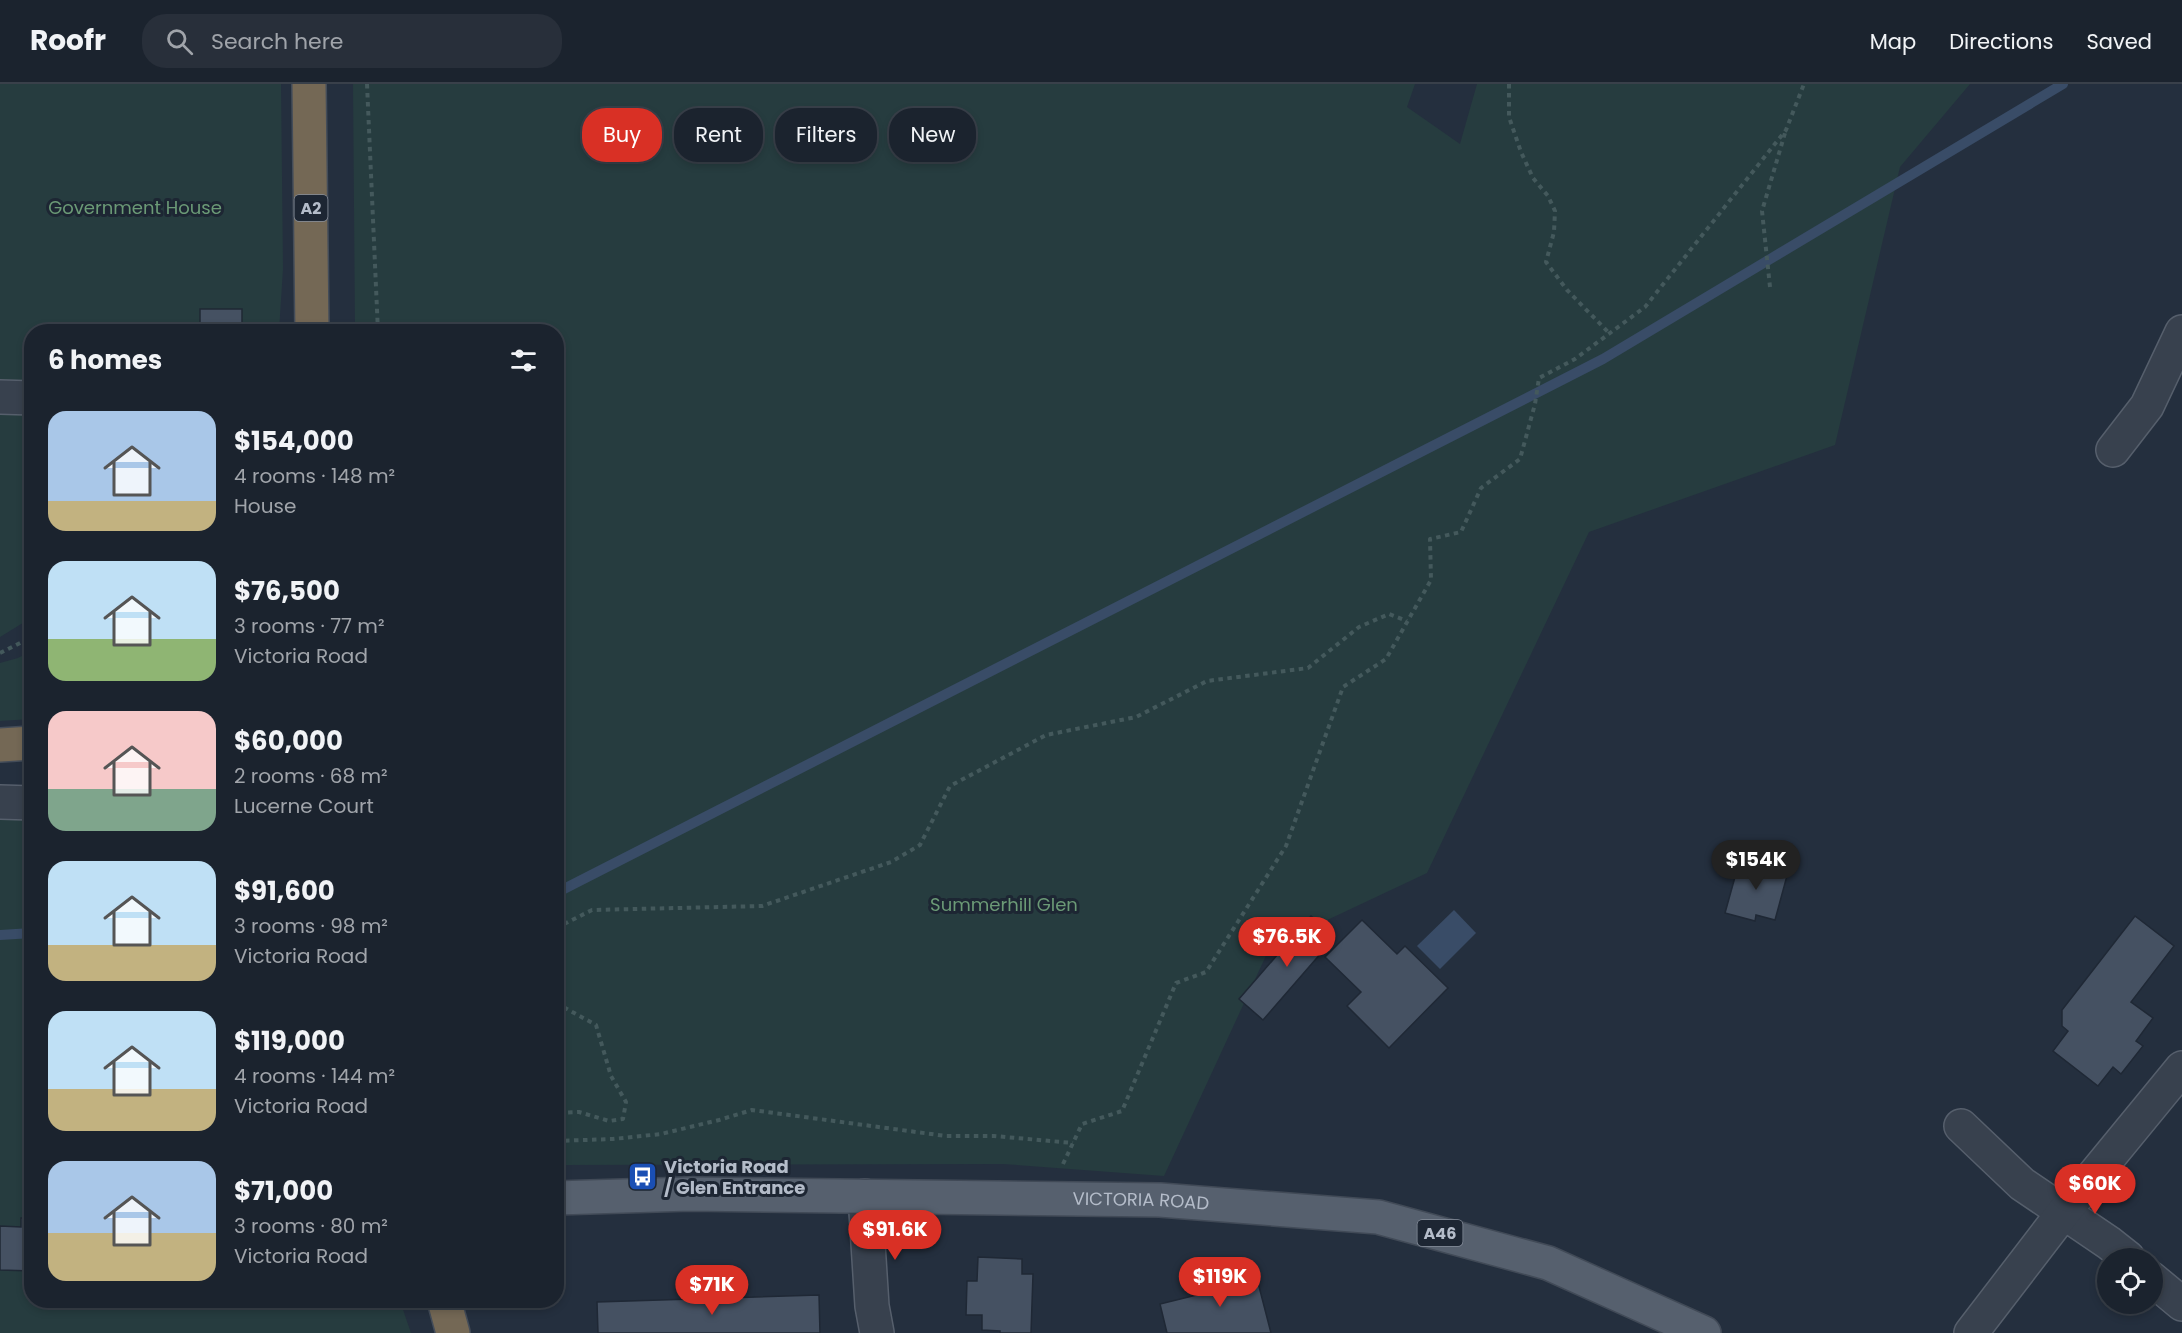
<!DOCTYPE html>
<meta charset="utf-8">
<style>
body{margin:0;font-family:Poppins,sans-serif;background:#282f3a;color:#f1f3f6;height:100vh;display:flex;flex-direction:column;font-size:22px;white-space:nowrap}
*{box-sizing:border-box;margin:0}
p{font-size:20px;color:#a0a4aa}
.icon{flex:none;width:33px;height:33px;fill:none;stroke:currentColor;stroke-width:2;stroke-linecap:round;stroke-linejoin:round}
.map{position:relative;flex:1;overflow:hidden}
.details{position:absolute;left:24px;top:240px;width:540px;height:984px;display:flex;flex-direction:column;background:#1b232e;border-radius:24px;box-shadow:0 3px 9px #0003,0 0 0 2px #39404a}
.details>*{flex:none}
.top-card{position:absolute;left:582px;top:24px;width:570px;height:54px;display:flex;gap:12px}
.tools{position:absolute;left:2097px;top:1164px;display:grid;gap:12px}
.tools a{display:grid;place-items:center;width:66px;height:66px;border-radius:50%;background:#1b232e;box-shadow:0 3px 9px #0003,0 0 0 2px #39404a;font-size:30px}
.price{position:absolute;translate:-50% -51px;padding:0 14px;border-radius:21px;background:#d93025;color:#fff;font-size:20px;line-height:39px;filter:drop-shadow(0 2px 3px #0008)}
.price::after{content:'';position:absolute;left:50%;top:36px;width:18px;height:14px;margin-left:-9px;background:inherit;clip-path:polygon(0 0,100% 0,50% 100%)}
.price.current{background:#222;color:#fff}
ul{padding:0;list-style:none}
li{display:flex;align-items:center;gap:18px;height:150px;padding:0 24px}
li span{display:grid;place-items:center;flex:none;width:168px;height:120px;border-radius:18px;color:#555}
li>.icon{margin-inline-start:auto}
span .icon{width:72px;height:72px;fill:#fffc;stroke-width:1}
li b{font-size:26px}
h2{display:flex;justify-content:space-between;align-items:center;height:72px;padding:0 24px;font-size:26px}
.pill{padding:0 21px;border-radius:24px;background:#1b232e;box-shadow:0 3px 9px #0003,0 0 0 2px #39404a;font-size:21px;line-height:54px}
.pill.current{background:#d93025;color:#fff}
header{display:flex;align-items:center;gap:36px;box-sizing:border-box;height:84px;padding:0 30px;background:#1b232e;border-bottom:2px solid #39404a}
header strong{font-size:28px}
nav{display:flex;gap:33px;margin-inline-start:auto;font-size:21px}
.search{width:420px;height:54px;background:#282f3a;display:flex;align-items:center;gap:15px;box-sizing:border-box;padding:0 21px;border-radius:24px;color:#a0a4aa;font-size:22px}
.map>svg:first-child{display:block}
.green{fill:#263c3f}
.water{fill:#394c67}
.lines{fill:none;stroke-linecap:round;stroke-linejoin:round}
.stream{stroke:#394c67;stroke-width:10}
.building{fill:#455162;stroke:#1f2835;stroke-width:1.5}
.minor-casing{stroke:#565f6c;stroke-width:36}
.major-casing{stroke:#414a57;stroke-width:36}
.highway-casing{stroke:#434c59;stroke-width:36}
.path{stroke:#44595c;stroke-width:4;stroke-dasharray:4.5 4.5;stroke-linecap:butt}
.minor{stroke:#38414e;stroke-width:33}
.major{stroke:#56606e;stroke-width:33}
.highway{stroke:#746855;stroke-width:33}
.labels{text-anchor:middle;stroke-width:6;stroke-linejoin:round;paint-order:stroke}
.shield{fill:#1d2633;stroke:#878f9c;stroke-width:1.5}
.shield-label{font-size:16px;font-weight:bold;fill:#b4bcc9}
.park-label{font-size:18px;fill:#6b9a76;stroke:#1d2633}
.poi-label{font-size:18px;font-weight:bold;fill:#b4bcc9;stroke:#1d2633;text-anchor:start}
.street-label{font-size:18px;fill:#b4bcc9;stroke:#1d2633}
</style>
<header>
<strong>Roofr</strong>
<div class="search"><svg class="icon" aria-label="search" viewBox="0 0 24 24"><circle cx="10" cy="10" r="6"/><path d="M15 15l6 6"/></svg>Search here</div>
<nav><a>Map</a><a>Directions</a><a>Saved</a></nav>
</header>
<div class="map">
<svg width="2182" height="1249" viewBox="0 0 2182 1249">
<rect width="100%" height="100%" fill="#242f3e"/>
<g class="green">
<path d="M0,0H281L283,185L279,247L32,248L31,534L0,553Z"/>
<path d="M353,0H1415L1407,23L1460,60L1477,0H1970L1900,83L1835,361L1589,448L1427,789L1270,863L1164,1092L1003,1080L557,1081L556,248L355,247Z"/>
<path d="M31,567V635L0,637V579L18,574Z"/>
<path d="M0,702L31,718L32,1216L400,1217L411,1249H0Z"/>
</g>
<path class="water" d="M1454,826L1476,849L1440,885L1417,862Z"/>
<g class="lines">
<g class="stream">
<path d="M556,809L1603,275L2063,0"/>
<path d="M0,851L32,849"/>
</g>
</g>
<g class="building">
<path d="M200,225H242V248H173V246H200Z"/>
<path d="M1740,775L1788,788L1775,836L1756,831L1755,837L1725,829Z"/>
<path d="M1311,832L1335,853L1263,936L1239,915Z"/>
<path d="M2135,832L2174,862L2131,918L2153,934L2136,957L2143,962L2121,990L2113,983L2098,1002L2053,967L2068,947L2062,942V926Z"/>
<path d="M1362,836L1397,870L1405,862L1448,904L1389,964L1347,922L1361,908L1325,873Z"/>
<path d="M30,1111L32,1187L0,1186V1142L21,1143V1134H29Z"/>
<path d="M978,1173L1022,1175V1190H1033L1031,1249H1000V1247L982,1246V1231H966L967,1197H977Z"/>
<path d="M1232,1186L1233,1192L1255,1187L1271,1249H1167L1160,1220L1209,1208L1206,1193Z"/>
<path d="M819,1211L820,1249H598L597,1218Z"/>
</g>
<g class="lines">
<defs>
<g id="minor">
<path d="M0,313L32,314"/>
<path d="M2113,366L2147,322L2182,248"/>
<path d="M0,718L32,719"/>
<path d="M1961,1042L2022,1100L2109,1159L2128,1174"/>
<path d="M865,1112L872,1222L877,1249"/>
<path d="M2152,1195L2182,1220"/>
<path d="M1971,1249L2063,1129L2182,984"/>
</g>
<g id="major">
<path id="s1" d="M556,1114L690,1110L1160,1116L1378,1133L1548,1179L1704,1249"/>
</g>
<g id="highway">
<path d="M309,0L312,248"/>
<path d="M0,661L32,659"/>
<path d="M444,1216L453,1249"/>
</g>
</defs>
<use href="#minor" class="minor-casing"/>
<use href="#major" class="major-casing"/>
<use href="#highway" class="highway-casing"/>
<g class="path">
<path d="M367,0L378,248"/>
<path d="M1509,0V33L1521,68L1533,94L1548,112L1555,127L1554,148L1546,178L1567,206L1610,250"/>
<path d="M1770,203L1762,127L1785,49"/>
<path d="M0,569L32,553"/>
<path d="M556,844L592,826L762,822L891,778L920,761L950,702L1046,651L1136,633L1207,597L1308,584L1359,543L1389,530L1407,537"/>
<path d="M556,919L596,941L611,992L626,1018L623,1035L609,1037L579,1028L556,1029"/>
<path d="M556,1057L613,1055L661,1050L719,1036L752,1026L946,1052H994L1073,1059"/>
<path d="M1063,1080L1082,1040L1122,1027L1176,899L1206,888L1286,762L1343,603L1386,575L1431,496L1430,455L1461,448L1481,404L1520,375L1535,320L1539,294L1575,275L1645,223L1786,46L1804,0"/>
</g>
<use href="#minor" class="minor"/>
<use href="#major" class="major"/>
<use href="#highway" class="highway"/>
</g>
<defs>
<symbol id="bus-square" viewBox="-11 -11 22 22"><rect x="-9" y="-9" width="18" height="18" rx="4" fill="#1a4fb4" stroke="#1d2633"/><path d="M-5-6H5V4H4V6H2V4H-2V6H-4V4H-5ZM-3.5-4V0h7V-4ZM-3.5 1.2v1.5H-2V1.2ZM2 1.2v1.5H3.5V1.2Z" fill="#fff"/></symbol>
</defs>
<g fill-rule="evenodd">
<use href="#bus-square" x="626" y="1076" width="33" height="33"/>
</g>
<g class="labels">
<g class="shield">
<rect x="294.5" y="111" width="33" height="26" rx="4.5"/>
<rect x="1417.5" y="1136" width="45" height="26" rx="4.5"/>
</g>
<g class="shield-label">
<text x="311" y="130">A2</text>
<text x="1440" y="1155">A46</text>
</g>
<g class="park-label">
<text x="135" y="130">Government House</text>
<text x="1004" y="827">Summerhill Glen</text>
</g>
<g class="poi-label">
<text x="664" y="1089">Victoria Road<tspan x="664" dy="21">/ Glen Entrance</tspan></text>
</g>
<g class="street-label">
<text dy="6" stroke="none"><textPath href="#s1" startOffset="585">VICTORIA ROAD</textPath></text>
</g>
</g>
</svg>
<div class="tools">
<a><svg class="icon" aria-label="locate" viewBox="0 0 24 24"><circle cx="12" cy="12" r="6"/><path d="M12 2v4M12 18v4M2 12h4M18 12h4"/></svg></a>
</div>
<b class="price current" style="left:1756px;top:807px">$154K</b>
<b class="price" style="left:1287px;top:884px">$76.5K</b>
<b class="price" style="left:2095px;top:1131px">$60K</b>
<b class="price" style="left:895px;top:1177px">$91.6K</b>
<b class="price" style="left:1220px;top:1224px">$119K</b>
<b class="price" style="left:712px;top:1232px">$71K</b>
<div class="top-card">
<a class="pill current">Buy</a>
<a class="pill">Rent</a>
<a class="pill">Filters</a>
<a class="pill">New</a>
</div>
<section class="details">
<h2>6 homes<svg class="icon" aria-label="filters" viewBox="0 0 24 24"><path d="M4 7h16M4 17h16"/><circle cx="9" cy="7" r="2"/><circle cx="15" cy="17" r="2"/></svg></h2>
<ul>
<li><span style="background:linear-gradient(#a9c7e8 75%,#c2b280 0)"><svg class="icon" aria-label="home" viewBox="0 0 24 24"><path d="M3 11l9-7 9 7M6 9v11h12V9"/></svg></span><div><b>$154,000</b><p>4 rooms · 148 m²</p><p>House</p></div></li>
<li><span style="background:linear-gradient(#bfe0f5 65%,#8fb573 0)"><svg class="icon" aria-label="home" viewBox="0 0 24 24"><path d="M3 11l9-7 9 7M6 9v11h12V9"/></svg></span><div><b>$76,500</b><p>3 rooms · 77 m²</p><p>Victoria Road</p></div></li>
<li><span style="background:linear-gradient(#f6c9c9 65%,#7fa58c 0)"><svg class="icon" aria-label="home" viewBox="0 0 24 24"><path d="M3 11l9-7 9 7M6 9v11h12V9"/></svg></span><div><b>$60,000</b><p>2 rooms · 68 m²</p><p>Lucerne Court</p></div></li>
<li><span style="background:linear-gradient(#bfe0f5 70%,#c2b280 0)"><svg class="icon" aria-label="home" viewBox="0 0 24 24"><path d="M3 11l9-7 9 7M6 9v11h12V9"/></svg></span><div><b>$91,600</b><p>3 rooms · 98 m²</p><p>Victoria Road</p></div></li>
<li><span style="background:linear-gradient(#bfe0f5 65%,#c2b280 0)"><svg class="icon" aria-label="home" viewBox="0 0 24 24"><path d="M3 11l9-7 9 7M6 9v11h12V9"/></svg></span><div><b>$119,000</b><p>4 rooms · 144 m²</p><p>Victoria Road</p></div></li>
<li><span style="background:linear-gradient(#a9c7e8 60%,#c2b280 0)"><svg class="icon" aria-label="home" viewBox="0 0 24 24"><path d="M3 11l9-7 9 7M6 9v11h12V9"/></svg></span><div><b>$71,000</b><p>3 rooms · 80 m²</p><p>Victoria Road</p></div></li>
</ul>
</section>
</div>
